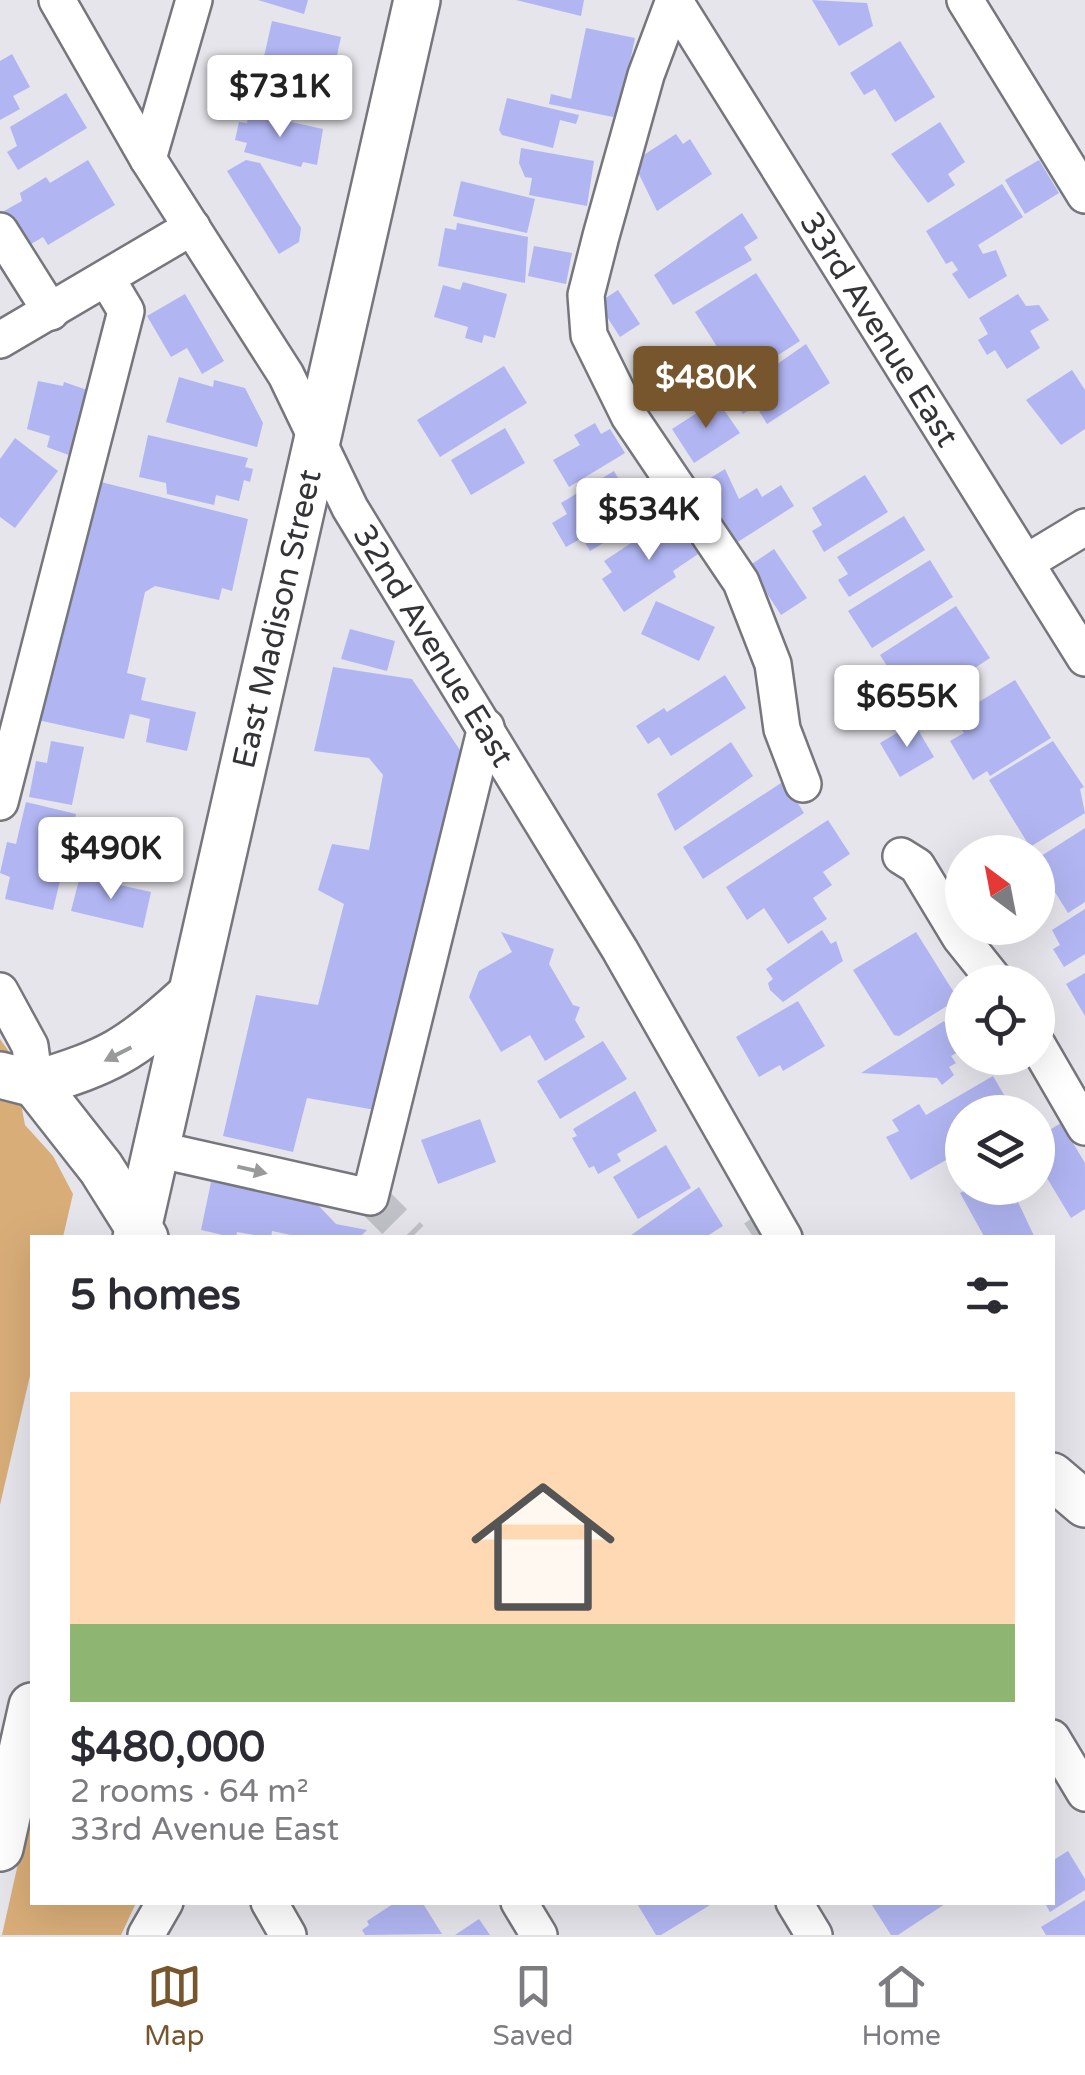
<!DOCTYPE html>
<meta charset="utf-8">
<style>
body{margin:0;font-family:"Varela Round",sans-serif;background:#f2f2f3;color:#2b2b33;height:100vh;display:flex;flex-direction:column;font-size:38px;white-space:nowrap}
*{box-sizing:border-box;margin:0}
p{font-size:32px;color:#7c7c81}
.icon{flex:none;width:55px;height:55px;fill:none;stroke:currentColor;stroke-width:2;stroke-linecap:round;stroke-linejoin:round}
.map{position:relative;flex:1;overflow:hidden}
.panel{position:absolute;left:30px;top:1235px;width:1025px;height:670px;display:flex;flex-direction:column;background:#fff;border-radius:0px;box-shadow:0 10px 40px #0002}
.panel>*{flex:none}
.needle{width:65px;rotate:328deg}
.fabs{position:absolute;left:945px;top:835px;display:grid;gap:20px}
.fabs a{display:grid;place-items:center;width:110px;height:110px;border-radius:50%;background:#fff;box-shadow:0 10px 40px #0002;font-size:50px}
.price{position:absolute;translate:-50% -85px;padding:0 22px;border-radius:10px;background:#fff;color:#222;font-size:32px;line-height:65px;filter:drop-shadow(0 2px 5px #0008)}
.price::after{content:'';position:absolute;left:50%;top:60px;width:30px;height:22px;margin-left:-15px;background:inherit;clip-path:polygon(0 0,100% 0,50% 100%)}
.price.on{background:#77562d;color:#fff}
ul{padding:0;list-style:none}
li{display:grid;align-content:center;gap:20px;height:530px;padding:0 40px}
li+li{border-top:2px solid #e1e1e2}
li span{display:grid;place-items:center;height:310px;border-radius:0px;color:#555}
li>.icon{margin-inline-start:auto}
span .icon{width:180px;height:180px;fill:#fffc;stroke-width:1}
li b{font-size:42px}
h2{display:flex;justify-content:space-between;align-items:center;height:120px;padding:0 40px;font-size:42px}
.tabs{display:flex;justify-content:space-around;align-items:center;height:140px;border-top:2px solid #e1e1e2;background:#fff;font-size:28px;color:#7c7c81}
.tabs a{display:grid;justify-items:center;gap:5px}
.tabs .on{color:#77562d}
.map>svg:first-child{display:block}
.green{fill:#d8ad78}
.building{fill:#b1b6f3}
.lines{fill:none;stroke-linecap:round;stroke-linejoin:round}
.minor-tunnel{stroke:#c1c2c7;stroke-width:35;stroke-dasharray:35 18;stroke-linecap:butt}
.minor-casing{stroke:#76777c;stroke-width:40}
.major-casing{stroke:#76777c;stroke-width:50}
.minor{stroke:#fff;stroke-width:35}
.major{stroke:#fff;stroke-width:45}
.oneway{fill:#999a9a}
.labels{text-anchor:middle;stroke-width:9;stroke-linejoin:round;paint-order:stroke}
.street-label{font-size:32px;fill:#333436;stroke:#f2f3f8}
</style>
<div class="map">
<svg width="1085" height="1935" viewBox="0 0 1085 1935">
<rect width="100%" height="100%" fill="#e5e5eb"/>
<g class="green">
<path d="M0,1039L12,1056L25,1125L53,1156L73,1194L63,1237L32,1238V1367L0,1505Z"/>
<path d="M32,1801V1902L136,1903L121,1935H2Z"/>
</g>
<g class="building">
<path d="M258,0H308L304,14Z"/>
<path d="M516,0H584L581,16Z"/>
<path d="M812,0L867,3L873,26L839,46Z"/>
<path d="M272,21L341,37L332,78L263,61Z"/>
<path d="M586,28L635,38L618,118L549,104L551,94L571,99Z"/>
<path d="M900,41L935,97L895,122L875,89L864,95L850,73Z"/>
<path d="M12,54L30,87L13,96L20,109L0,120V61Z"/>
<path d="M266,68L336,82L323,113L259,100Z"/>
<path d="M66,93L87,128L18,170L7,152L17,146L10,127Z"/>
<path d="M507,98L579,115L576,124L560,120L553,148L502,135L499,130Z"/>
<path d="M249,113L323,129L317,165L303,162L301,167L244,152L247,143L235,140L239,122L247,123Z"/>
<path d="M940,122L965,162L948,174L955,185L928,203L891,154Z"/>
<path d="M676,134L683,144L690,139L712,174L657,211L633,162Z"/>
<path d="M521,148L594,161L587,206L529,195L532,178L525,177L519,163Z"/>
<path d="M88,160L115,205L48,245L43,237L26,247L4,211L22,201L20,193L46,177L50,183Z"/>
<path d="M246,160L260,163L301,228L299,242L279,254L227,171Z"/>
<path d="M1039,160L1059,193L1025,214L1005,180Z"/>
<path d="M461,181L535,199L527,233L453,216Z"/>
<path d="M1002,184L1023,217L978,245L983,254L996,250L1007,276L969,299L952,274L958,270L952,261L946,264L926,231Z"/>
<path d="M742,213L758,238L744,247L752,260L673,305L654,275Z"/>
<path d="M457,223L528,237L525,283L438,266L445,228L456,230Z"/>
<path d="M534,246L572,253L566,284L528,276Z"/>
<path d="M756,273L800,341L733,384L729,377L722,382L708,361L721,353L695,312Z"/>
<path d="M463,282L507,294L495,338L484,335L482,343L465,338L468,327L434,317L443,285L460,290Z"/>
<path d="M618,290L640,324L620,337L598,303Z"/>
<path d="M185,294L224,361L202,374L187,348L171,357L147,316Z"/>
<path d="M1018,294L1026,306L1039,305L1049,320L1030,331L1040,348L1007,369L995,350L987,355L978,340L988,334L979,318Z"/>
<path d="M806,344L830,383L767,424L756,406L743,414L731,396Z"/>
<path d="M662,350L682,382L652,399L633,369Z"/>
<path d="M504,366L527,403L440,457L417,420Z"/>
<path d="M1072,370L1085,390V429L1061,445L1026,400Z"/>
<path d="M179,377L213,387L214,380L245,388L263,423L257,447L166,422Z"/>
<path d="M38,381L63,386L64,382L90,391L74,457L47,447L50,436L27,429Z"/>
<path d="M717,400L740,433L694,463L672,429Z"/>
<path d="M595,423L601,434L610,429L625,453L569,487L553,460L580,445L574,435Z"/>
<path d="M505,428L525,463L471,495L451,460Z"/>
<path d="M148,435L248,458L245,467L253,469L250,482L244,480L239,501L216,495L214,505L167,494L166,483L139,477Z"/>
<path d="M15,438L58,471L15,528L0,517V459Z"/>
<path d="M725,469L739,499L757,488L762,497L781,485L794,506L736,543L699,485Z"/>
<path d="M614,471L634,506L617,517L625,530L590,551L582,538L566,547L552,523L567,514L561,503Z"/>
<path d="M865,475L888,512L824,552L812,531L822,525L812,508Z"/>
<path d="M89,479L248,519L232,591L222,588L219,600L155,586L145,592L127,673L146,678L141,700L196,712L187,751L146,742L150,719L130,714L124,739L33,719Z"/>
<path d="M904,516L925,550L849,597L838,580L848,574L837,557Z"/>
<path d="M666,520L674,533L686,524L704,550L673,571L676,577L624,612L602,579L612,572L604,561Z"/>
<path d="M774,549L807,598L781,615L749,566Z"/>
<path d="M930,560L953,597L872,648L848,611Z"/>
<path d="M656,601L715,627L699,661L641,634Z"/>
<path d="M956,606L990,658L934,695L912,667L895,678L880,655Z"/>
<path d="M350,629L395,641L387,671L341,659Z"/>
<path d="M333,667L412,679L466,759L381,1111L307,1098L293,1152L223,1136L256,995L318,1005L344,904L318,890L332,844L369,850L383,775L369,758L314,751Z"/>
<path d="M725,675L746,708L671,756L659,737L648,744L636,726L664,708L667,712Z"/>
<path d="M1015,680L1051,738L990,776L987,771L973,780L950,741L964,733L954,717Z"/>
<path d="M914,723L934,757L900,777L880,743Z"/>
<path d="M51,741L84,747L72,805L29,797L36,761L47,763Z"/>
<path d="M1053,741L1084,787L1080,789L1085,813L1030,847L989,780Z"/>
<path d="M731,742L753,776L675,831L657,794Z"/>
<path d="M784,781L804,813L703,879L683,847Z"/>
<path d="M26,802L76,814L53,910L5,899L10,877L0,873L7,842L16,844Z"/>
<path d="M828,820L850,854L823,872L832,885L813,898L827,919L788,944L764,908L747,920L726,887Z"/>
<path d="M1085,828V902L1068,913L1038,865V858Z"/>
<path d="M80,876L151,892L143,928L71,911Z"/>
<path d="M1085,909V954L1064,967L1053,949L1060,945L1052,930Z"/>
<path d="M822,930L831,944L836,941L843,961L783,1002L770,990L768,983L773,979L766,969Z"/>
<path d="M501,932L554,949L549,964L573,1005L580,1007L575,1020L585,1037L545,1061L530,1035L501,1052L469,997L479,971L512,952Z"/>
<path d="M916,932L958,999L899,1036L894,1035L853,970Z"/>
<path d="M1085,973V1016L1066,984Z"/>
<path d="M798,1001L825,1046L783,1071L780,1065L759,1077L736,1037Z"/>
<path d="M944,1021L962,1050L951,1056L956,1063L949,1067L954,1075L942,1085L937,1078L861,1073Z"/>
<path d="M603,1041L627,1079L560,1119L537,1081Z"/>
<path d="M993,1076L1014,1112H962V1148L957,1139L947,1145L953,1156L911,1180L886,1137L899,1131L892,1120L919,1104L926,1115Z"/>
<path d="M635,1091L657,1131L617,1154L621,1161L598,1174L594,1166L589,1168L572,1138L577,1136L573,1129Z"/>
<path d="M480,1119L496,1162L438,1184L421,1140Z"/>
<path d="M1061,1123L1085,1163V1209L1071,1218L1038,1163V1137Z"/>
<path d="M666,1145L691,1188L638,1219L613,1177Z"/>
<path d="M211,1182L317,1204L336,1224L367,1230L359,1238H305L272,1231L271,1238L237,1232L236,1238L201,1230Z"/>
<path d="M699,1187L723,1226L704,1238H627Z"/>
<path d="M970,1188H1005L1014,1204L1018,1202L1035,1238H985L960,1193Z"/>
<path d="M1068,1851L1085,1879V1890L1050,1912L1044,1902H1052V1861Z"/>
<path d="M1085,1900V1935H1046L1041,1927Z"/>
<path d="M396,1902H422L442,1934L365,1935L362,1930L369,1925L367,1921Z"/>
<path d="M636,1902H715L661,1935H656Z"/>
<path d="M870,1902H948L898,1935H891Z"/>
<path d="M479,1919L490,1935H455Z"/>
</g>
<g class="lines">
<g class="minor-tunnel">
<path d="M370,1197L411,1238"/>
<path d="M754,1238L776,1223"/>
</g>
<defs>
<g id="minor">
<path id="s1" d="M57,0L148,159L286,375L350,508L620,950L784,1238"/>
<path d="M674,0L646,75L601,236L586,295L589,335L629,416L741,582L773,664L782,729L803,784"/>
<path id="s2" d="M674,0L1085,658"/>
<path d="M965,0L1085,195"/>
<path d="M148,159L194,0"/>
<path d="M0,231L51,312"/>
<path d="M0,340L192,227"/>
<path d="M1027,562L1085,527"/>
<path d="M0,802L126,311L107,279"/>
<path d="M901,856L917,866L960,937L996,982"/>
<path d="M0,991L30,1046L35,1084"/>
<path d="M1038,1046L1085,1127"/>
<path d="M156,1149L370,1197L486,727"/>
<path d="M1052,1738L1085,1793"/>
<path d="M269,1902L288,1935"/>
<path d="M519,1902L539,1935"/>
<path d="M794,1902L814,1935"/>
<path d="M146,1935L165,1902"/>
</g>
<g id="major">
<path d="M0,1075L35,1084L101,1168L145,1238"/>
<path d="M35,1084C110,1061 129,1051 187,998"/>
<path id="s3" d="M136,1238L417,0"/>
<path d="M1052,1476L1085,1504"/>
<path d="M0,1848L32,1706"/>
</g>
</defs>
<use href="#minor" class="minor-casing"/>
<use href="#major" class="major-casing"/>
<use href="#minor" class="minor"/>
<use href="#major" class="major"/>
</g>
<defs><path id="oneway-solid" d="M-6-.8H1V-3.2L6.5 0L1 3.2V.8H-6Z" transform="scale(2.5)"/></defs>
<g class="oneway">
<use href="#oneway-solid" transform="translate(118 1054) rotate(153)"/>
<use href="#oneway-solid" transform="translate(252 1170) rotate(13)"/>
</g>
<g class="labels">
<g class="street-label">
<text dy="11" stroke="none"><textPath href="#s2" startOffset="388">33rd Avenue East</textPath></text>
<text dy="11" stroke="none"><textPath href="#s3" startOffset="635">East Madison Street</textPath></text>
<text dy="11" stroke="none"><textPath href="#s1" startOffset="748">32nd Avenue East</textPath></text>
</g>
</g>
</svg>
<div class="fabs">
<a><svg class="needle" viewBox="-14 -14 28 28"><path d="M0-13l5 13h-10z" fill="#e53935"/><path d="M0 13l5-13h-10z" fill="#7c7c81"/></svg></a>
<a><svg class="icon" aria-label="locate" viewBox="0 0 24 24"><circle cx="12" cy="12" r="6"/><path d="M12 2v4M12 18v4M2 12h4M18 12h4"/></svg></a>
<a><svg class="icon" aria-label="layers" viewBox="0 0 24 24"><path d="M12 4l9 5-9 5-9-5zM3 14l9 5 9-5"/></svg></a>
</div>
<b class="price" style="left:280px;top:140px">$731K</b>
<b class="price on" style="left:706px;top:431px">$480K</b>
<b class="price" style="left:649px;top:563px">$534K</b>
<b class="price" style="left:907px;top:750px">$655K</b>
<b class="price" style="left:111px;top:902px">$490K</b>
<section class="panel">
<h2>5 homes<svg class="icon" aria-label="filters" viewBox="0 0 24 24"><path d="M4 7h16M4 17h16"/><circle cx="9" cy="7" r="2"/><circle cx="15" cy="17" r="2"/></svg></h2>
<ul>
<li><span style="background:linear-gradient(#ffd9b3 75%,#8fb573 0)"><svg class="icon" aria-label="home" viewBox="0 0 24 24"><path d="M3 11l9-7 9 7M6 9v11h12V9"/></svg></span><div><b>$480,000</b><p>2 rooms · 64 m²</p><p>33rd Avenue East</p></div></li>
</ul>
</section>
</div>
<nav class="tabs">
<a class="on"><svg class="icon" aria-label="map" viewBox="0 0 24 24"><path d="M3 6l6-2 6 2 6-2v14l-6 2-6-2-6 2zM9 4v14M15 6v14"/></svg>Map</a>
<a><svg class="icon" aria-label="saved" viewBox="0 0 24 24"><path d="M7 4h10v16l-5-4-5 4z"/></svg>Saved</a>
<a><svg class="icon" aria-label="home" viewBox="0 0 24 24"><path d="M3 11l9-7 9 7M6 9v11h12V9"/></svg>Home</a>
</nav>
